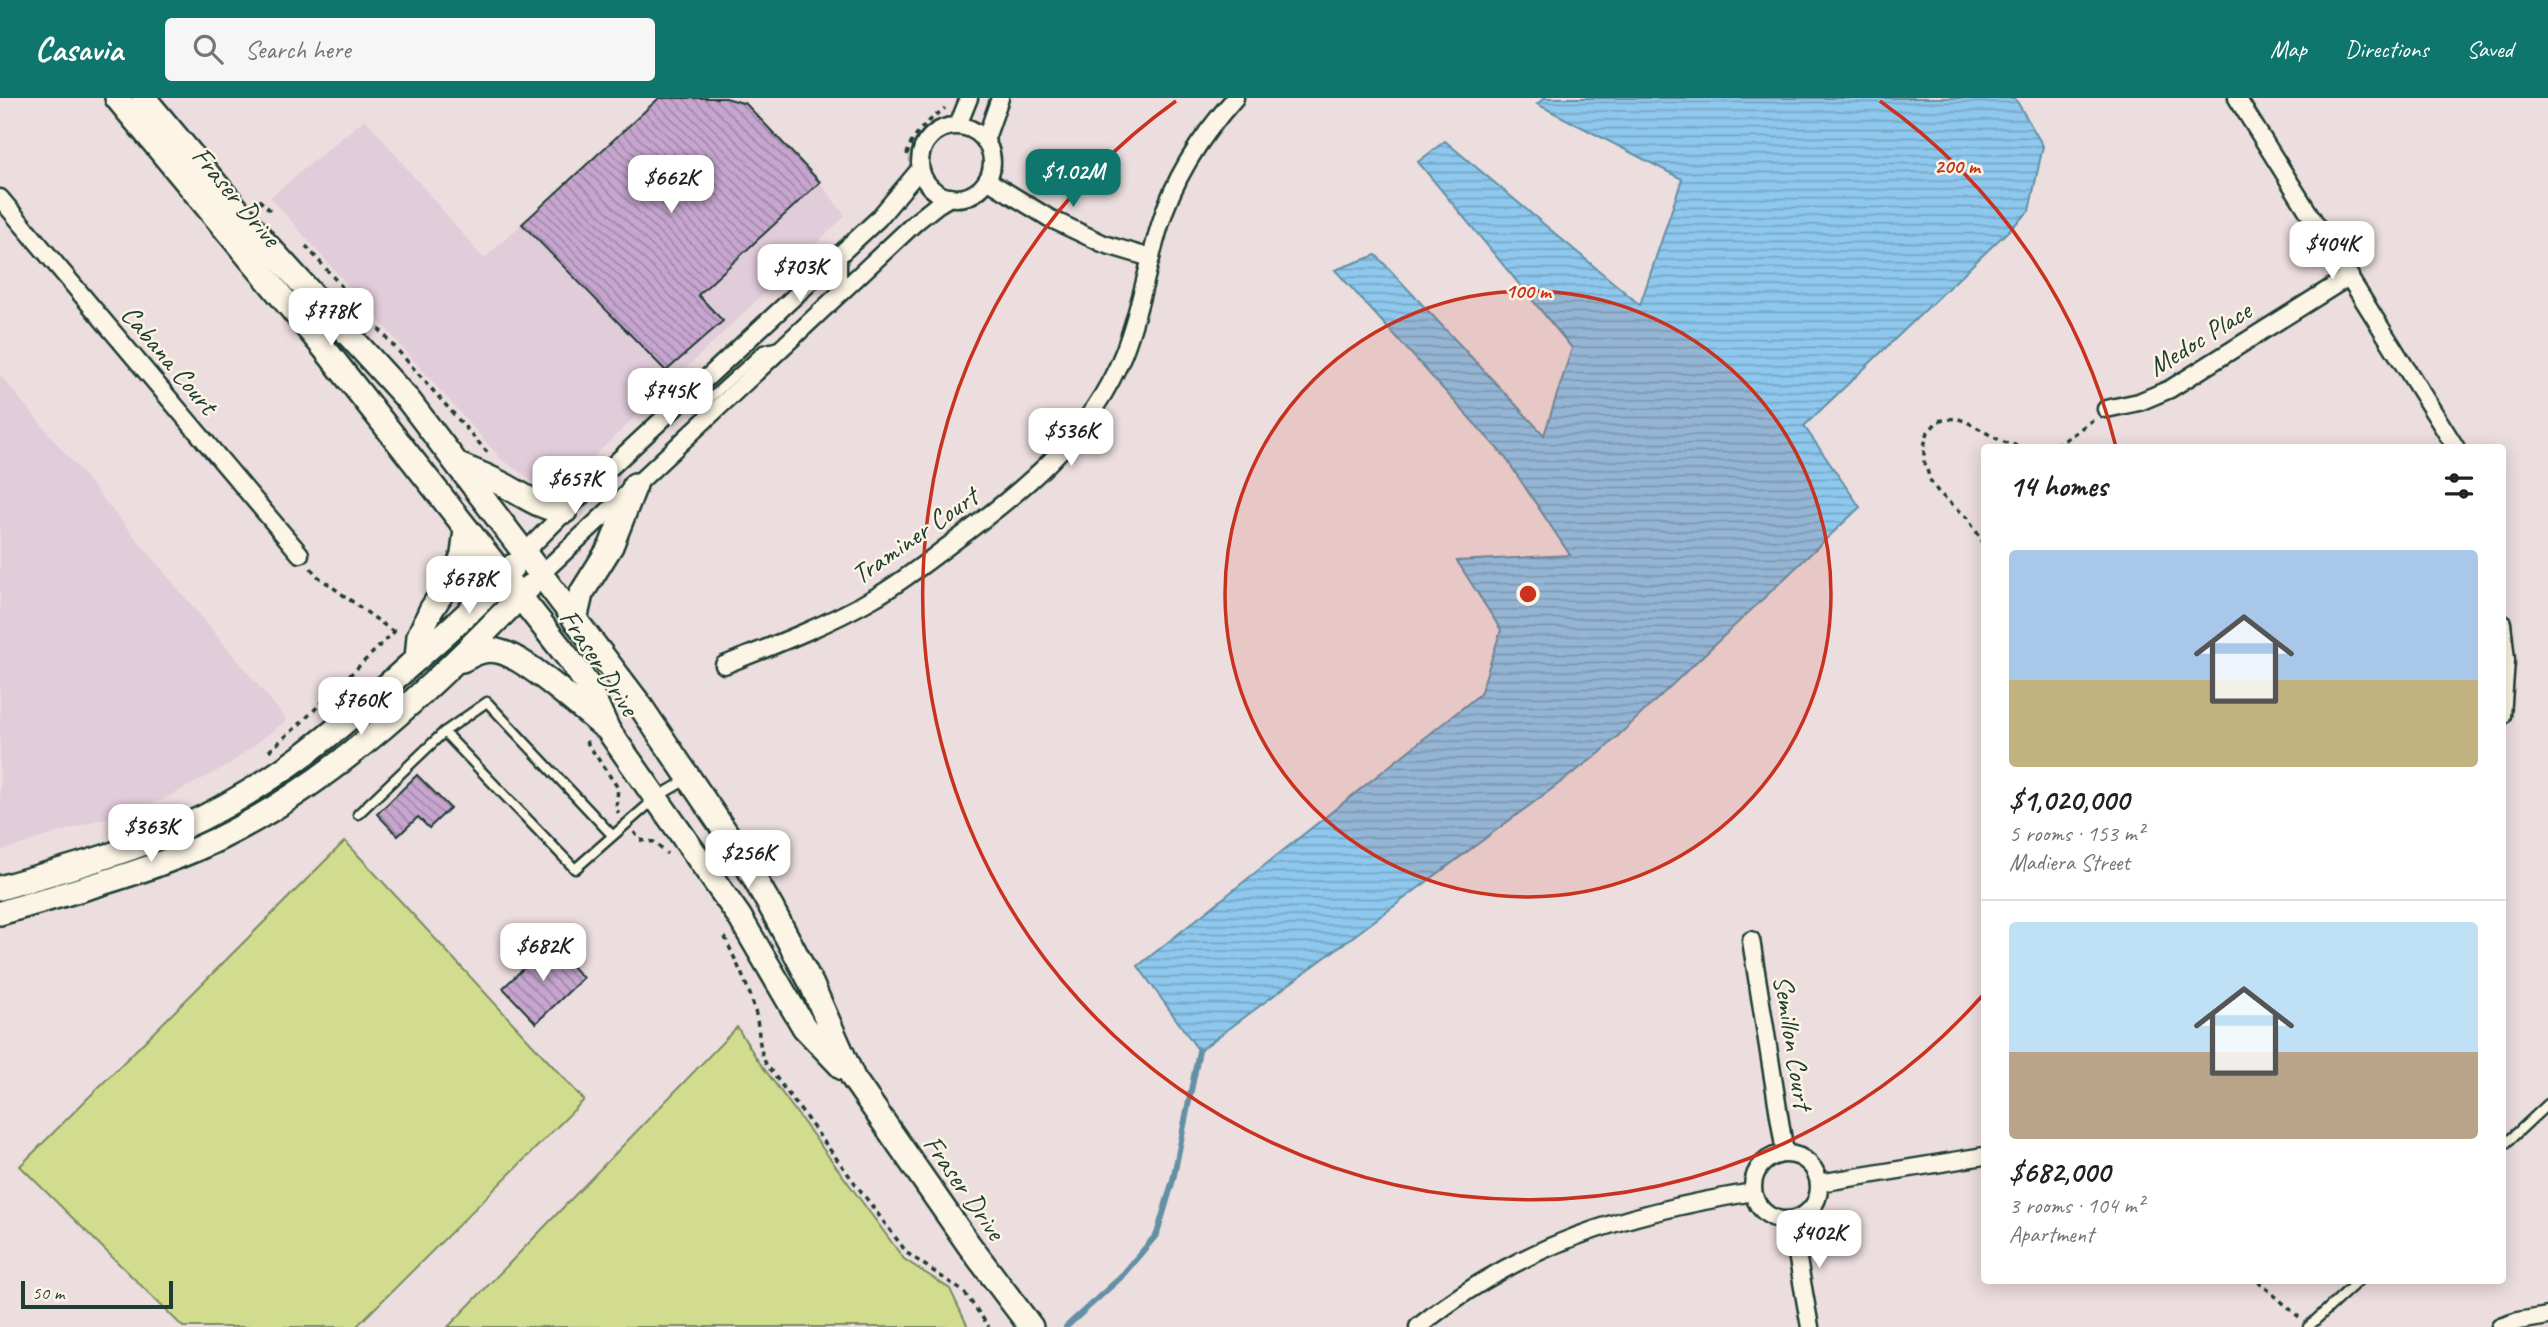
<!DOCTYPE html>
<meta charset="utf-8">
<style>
body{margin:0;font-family:Caveat,sans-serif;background:#f6f6f6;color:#202124;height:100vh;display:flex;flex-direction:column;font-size:26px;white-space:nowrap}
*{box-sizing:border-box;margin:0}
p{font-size:23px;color:#757577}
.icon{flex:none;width:38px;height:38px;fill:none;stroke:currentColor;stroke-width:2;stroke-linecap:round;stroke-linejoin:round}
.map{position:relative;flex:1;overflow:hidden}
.sheet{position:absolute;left:1981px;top:346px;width:525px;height:840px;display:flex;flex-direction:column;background:#fff;border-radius:7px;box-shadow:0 4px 18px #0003}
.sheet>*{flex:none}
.scale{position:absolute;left:21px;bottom:18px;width:152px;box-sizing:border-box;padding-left:7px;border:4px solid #1f3d34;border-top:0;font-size:19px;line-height:24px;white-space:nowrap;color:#1f3d34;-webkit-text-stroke:5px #fcf5e5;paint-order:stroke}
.price{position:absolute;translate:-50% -60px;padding:0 16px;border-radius:14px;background:#fff;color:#222;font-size:23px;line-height:46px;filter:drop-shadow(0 2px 4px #0008)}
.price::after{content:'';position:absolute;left:50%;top:42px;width:21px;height:16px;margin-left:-10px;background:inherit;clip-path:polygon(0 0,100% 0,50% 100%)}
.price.selected{background:#0f766e;color:#fff}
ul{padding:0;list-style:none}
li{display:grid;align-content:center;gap:14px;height:371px;padding:0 28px}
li+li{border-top:2px solid #e0e0e0}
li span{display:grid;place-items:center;height:217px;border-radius:7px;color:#555}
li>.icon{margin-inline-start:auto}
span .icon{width:126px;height:126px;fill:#fffc;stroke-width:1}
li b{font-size:30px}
h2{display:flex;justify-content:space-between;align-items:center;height:84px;padding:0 28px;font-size:30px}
header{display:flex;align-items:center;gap:42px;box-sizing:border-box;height:98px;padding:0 35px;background:#0f766e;color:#fff}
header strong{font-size:33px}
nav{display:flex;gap:38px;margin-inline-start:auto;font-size:24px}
.search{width:490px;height:63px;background:#f6f6f6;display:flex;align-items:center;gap:18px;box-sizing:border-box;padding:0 24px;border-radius:7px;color:#757577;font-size:26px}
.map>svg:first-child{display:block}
.built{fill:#e1ccda}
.pitch{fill:#d1dc8f;stroke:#788c62;stroke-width:2}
.water{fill:url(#water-rules);stroke:#6290a4;stroke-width:2}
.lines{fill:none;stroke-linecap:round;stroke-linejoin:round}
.stream{stroke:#6290a4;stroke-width:6}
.building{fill:url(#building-back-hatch);stroke:#1f3d34;stroke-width:2}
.lane-casing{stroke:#1f3d34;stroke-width:13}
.street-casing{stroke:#1f3d34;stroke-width:21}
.secondary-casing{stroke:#1f3d34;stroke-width:28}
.path{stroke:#1f3d34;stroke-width:3.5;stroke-dasharray:5 5;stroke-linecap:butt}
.lane{stroke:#fcf5e5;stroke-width:8}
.street{stroke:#fcf5e5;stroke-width:16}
.secondary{stroke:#fcf5e5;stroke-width:23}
.ring{fill:none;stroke:#c8321e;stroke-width:3.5}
.labels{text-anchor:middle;stroke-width:5;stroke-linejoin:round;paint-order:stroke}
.street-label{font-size:28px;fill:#1f3d34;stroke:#fcf5e5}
.centre{fill:#c8321e;stroke:#fcf5e5;stroke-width:3.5}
.ring-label{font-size:21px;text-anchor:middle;font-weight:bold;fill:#c8321e;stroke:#fcf5e5;stroke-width:5;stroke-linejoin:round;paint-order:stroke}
</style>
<header>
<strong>Casavia</strong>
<div class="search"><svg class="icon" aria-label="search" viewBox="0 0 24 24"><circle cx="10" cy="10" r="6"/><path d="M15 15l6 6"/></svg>Search here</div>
<nav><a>Map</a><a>Directions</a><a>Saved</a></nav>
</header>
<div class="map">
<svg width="2548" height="1229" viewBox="0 0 2548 1229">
<defs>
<pattern id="water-rules" width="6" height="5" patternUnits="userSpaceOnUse" patternTransform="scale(1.75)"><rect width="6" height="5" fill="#8fc8ee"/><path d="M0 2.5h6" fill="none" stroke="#74a4c2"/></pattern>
<pattern id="building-back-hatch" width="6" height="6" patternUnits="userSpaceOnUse" patternTransform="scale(1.75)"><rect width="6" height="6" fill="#c7a5cf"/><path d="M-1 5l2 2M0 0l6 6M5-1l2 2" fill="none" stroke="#a188a9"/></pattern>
</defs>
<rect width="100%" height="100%" fill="#ecddde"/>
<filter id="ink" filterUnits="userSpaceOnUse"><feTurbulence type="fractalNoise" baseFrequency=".0143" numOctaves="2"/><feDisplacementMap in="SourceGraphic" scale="14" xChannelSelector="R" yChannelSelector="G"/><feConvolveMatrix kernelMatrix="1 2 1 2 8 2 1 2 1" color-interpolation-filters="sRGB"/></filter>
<g filter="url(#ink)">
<g class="built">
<path d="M659,0H726L820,84L845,118L568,383L555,386L535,385L500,360L270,99L365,21L484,161Z"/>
<path d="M0,277L287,622L228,667L162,702L0,753Z"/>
</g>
<g class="pitch">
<path d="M345,743L584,1002L356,1229H183L20,1068Z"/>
<path d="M737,929L757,961L904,1161L950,1191L968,1229H448Z"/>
</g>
<path class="water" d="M1544,0H2015L2043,48L2029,113L1804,328L1860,409L1600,655L1199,953L1138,868L1480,596L1501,532L1457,463L1570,457L1505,359L1335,172L1376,157L1544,337L1572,250L1418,64L1445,43L1640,207L1682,81L1537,6Z"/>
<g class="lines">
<path class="stream" d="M1066,1229L1120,1180L1157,1136L1173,1082L1199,953"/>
</g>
<g class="building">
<path d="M659,0H726L746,6L820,84L698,197L723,223L666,273L522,126Z"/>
<path d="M417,677L450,710L429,730L418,719L398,738L377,716Z"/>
<path d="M550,845L583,880L536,925L503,890Z"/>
</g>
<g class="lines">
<defs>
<g id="lane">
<path d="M842,191V155"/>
<path d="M681,305L695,307L706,304L763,252L779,248"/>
<path d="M444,634L487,604L612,737"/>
<path d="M358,716L444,634L575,771L657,699L688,681"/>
<path d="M2502,1049L2548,1006"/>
<path d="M2308,1229L2358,1183"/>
</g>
<g id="street">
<path d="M2237,0L2456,350"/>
<path d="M958,27L969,0"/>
<circle cx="956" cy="64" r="36"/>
<path d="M985,43L1000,0"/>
<path d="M987,82L1049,120L1104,146L1151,160"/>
<path d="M0,100L300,456"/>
<path d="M2106,311L2139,304L2170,291L2350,178"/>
<path d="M524,455L597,382L878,121L920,71"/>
<path d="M540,477L917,123L937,107L950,99"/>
<path d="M2502,525L2506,562L2502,618"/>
<path d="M724,567C775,547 827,527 874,500C900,485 924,466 948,448C1019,396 1091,339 1124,254C1140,213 1147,169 1160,127C1174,79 1202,37 1235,0"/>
<path d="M1751,842L1785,1055"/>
<circle cx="1786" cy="1089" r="33"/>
<path d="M1819,1085L1984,1058"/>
<path d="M1791,1122L1810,1229"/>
<path d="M1418,1229C1520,1146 1626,1115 1753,1094"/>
<path d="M2500,1229L2518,1223L2548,1218"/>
</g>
<g id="secondary">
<path d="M117,0L325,251L570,562L587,586L608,632L739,818L804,929L843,970"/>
<path d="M144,0L266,146L409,303L637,603L741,757L772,811L811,885L853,980L969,1147L1031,1229"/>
<path d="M458,367C474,373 489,379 504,387C525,398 541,411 565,413"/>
<path d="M575,522L581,496L611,448L635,387"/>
<path d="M417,561L419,538L431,512L458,470L463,456L466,432"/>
<path d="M462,562C474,556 484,550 497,553C523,557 581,610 603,628"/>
<path d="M0,790C61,772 124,756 181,730C272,689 337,633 410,567C446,535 482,504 513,468"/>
<path d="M0,815C73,793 147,775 216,742C334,685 439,583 529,489"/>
</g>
</defs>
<use href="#lane" class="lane-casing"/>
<use href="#street" class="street-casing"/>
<use href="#secondary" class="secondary-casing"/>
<g class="path">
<path d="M907,57C912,35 928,24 945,10"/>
<path d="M259,102L270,112"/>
<path d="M306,148L487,354"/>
<path d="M2046,350L2065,342L2094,321"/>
<path d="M1984,446L1968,420L1939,395L1931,384L1924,363V348L1928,334L1938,323L1956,320L1967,324L2001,343L2024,350"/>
<path d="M311,470L316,477L395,535"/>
<path d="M586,643L618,690L616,711L619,715"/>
<path d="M269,653L302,624L397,531"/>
<path d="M634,734L640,742L654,744L667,756"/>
<path d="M725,839C736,865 750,890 756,917C760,934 758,950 766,966L907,1155L964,1194L989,1229"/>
<path d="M2258,1183L2299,1219"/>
</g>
<use href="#lane" class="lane"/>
<use href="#street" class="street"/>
<use href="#secondary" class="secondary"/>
</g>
</g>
<circle cx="1528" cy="496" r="303" fill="#c8321e" fill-opacity=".12"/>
<g class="ring">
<circle cx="1528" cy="496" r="303"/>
<path d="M1982 898A606 606 0 1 1 1176 3M1880 3A606 606 0 0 1 2116 349"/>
</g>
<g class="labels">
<g class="street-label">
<text transform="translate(237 98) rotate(50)" y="10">Fraser Drive</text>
<text transform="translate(2199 240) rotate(-32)" y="10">Medoc Place</text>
<text transform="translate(170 261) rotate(50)" y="10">Cabana Court</text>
<text transform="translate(914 437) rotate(-35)" y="10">Traminer Court</text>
<text transform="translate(600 564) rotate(57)" y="10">Fraser Drive</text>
<text transform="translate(1794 944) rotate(81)" y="10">Semillon Court</text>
<text transform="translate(965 1089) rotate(55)" y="10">Fraser Drive</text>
</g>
</g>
<circle cx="1528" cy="496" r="10" class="centre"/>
<g class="ring-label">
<text x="1957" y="75">200 m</text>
<text x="1528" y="200">100 m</text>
</g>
</svg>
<div class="scale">50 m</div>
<b class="price selected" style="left:1073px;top:111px">$1.02M</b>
<b class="price" style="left:671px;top:117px">$662K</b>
<b class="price" style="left:2332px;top:183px">$404K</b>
<b class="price" style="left:800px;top:206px">$703K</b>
<b class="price" style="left:331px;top:250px">$778K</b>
<b class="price" style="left:670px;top:330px">$745K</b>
<b class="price" style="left:1071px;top:370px">$536K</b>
<b class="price" style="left:575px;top:418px">$657K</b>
<b class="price" style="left:469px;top:518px">$678K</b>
<b class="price" style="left:361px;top:639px">$760K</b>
<b class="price" style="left:151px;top:766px">$363K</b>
<b class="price" style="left:748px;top:792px">$256K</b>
<b class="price" style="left:543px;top:885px">$682K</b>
<b class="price" style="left:1819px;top:1172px">$402K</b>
<section class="sheet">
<h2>14 homes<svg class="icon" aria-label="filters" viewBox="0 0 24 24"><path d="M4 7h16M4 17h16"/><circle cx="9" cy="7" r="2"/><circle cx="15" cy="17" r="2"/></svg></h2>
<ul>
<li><span style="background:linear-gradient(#a9c7e8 60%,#c2b280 0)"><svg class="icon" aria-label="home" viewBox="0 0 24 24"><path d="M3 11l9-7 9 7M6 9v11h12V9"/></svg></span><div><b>$1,020,000</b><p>5 rooms · 153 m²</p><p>Madiera Street</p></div></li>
<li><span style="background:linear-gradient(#bfe0f5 60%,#b9a48a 0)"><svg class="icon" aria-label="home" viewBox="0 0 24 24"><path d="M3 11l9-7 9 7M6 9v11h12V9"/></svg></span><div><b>$682,000</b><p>3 rooms · 104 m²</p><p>Apartment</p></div></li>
</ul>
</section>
</div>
